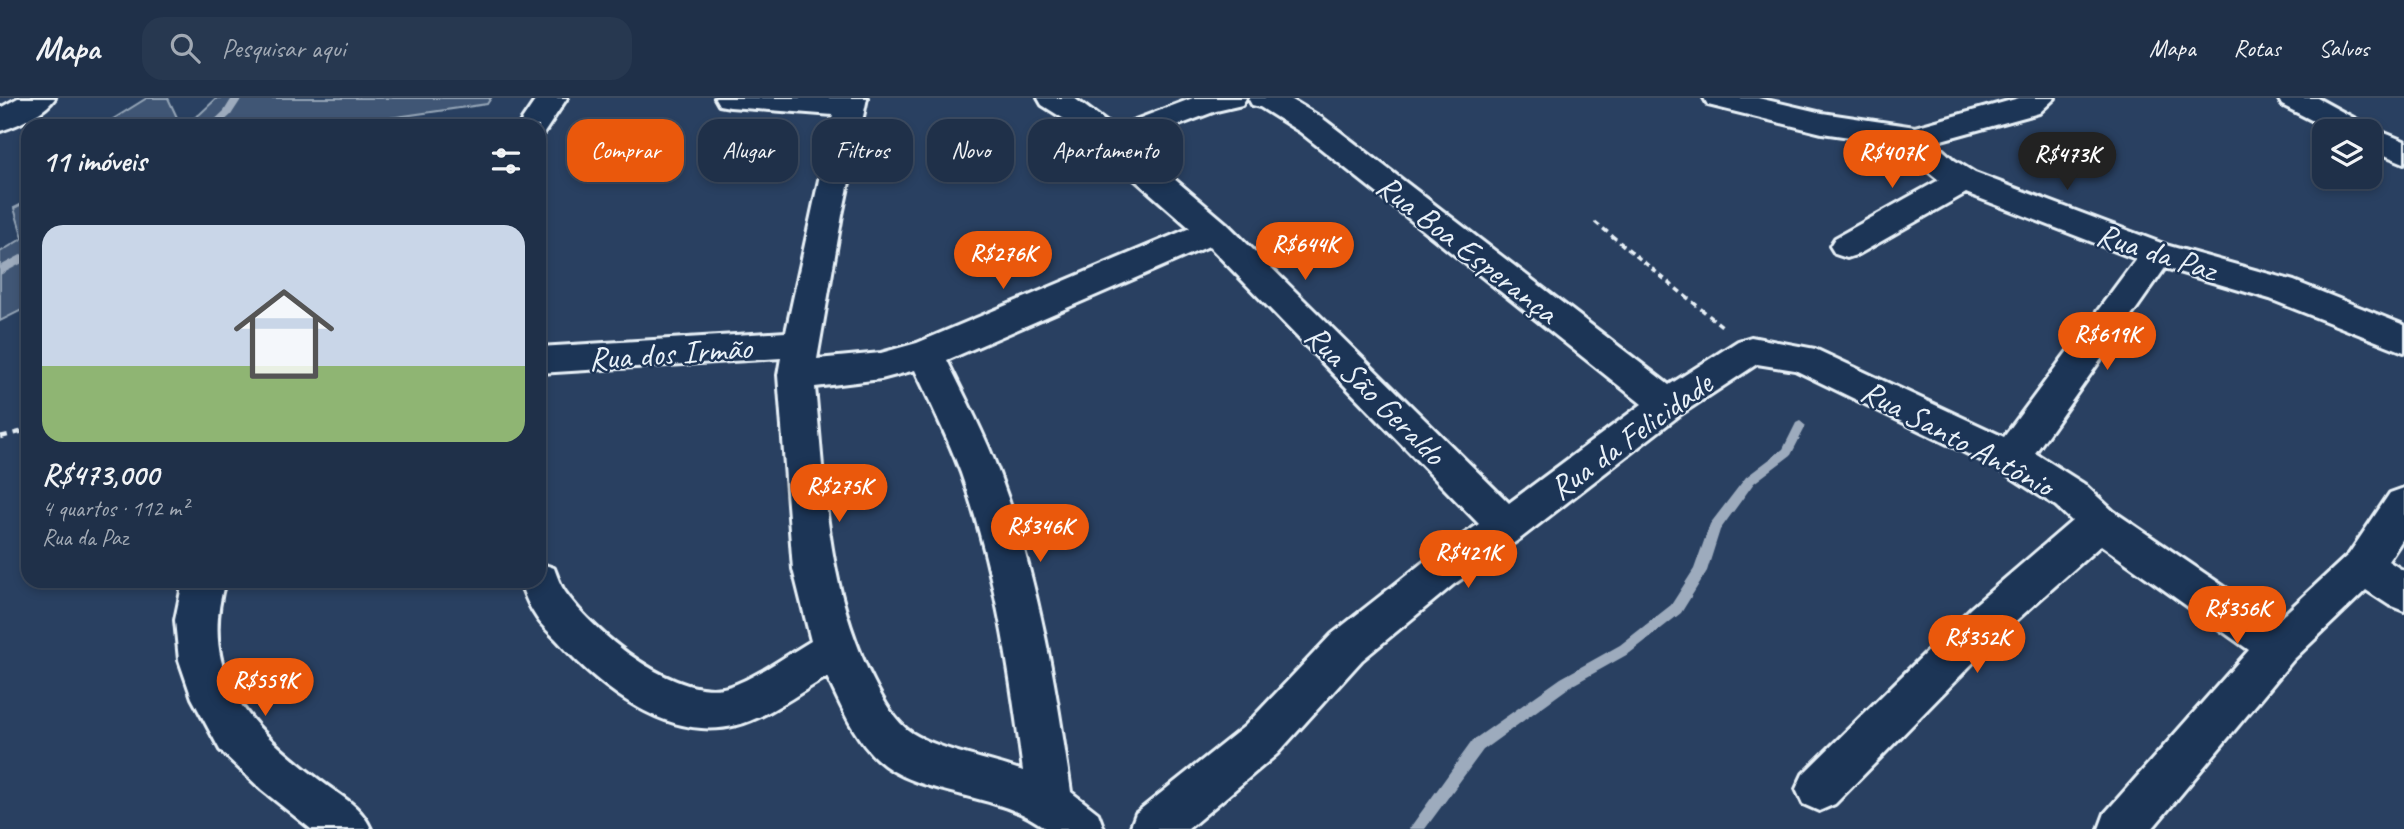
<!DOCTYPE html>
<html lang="pt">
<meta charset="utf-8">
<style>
body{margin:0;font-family:Caveat,sans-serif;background:#273850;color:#f1f3f6;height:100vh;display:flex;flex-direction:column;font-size:26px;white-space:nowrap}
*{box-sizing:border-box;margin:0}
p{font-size:23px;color:#a1a9b4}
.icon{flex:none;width:38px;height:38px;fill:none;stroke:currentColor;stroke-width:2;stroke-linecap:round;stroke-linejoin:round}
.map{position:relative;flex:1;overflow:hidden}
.panel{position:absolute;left:21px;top:21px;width:525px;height:469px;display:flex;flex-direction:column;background:#1f3049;border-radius:21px;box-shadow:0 4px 10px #0003,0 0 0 2px #3c4b61}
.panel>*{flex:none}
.guide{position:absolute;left:567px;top:21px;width:665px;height:63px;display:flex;gap:14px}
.tools{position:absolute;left:2312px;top:21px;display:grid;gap:14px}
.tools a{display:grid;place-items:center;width:70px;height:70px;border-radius:14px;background:#1f3049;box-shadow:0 4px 10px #0003,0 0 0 2px #3c4b61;font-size:35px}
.price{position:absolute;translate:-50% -60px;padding:0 16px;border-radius:24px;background:#ea580c;color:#fff;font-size:23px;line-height:46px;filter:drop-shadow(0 2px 4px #0008)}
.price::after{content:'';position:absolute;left:50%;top:42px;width:21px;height:16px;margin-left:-10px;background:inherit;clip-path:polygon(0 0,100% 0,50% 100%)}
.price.selected{background:#222;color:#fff}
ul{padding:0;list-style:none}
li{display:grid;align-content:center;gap:14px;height:371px;padding:0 21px}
li span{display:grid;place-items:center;height:217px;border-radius:21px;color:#555}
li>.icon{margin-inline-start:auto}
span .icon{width:126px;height:126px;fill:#fffc;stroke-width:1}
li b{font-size:30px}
h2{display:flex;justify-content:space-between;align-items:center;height:84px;padding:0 21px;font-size:30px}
.pill{padding:0 24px;border-radius:21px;background:#1f3049;box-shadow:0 4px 10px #0003,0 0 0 2px #3c4b61;font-size:24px;line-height:63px}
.pill.selected{background:#ea580c;color:#fff}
header{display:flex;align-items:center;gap:42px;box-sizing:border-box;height:98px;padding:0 35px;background:#1f3049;border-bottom:2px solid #3c4b61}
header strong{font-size:33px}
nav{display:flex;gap:38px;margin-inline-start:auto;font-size:24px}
.search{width:490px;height:63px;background:#273850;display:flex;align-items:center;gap:18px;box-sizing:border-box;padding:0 24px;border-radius:21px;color:#a1a9b4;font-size:26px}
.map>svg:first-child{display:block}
.green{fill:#415774;stroke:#94a4b6;stroke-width:2}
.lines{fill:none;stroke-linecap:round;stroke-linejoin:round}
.stream{fill:#9dabbd;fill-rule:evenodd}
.minor-casing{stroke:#e8f1f8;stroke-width:6}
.path-far1{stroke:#e8f1f8;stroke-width:3.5;stroke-dasharray:6 4.5;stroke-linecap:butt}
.path{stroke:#e8f1f8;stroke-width:4.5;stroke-dasharray:8 6;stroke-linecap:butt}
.minor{fill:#1d3557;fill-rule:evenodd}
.labels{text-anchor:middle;stroke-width:5;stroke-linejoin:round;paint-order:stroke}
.street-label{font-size:33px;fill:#e8f1f8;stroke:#1d3557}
</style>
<header>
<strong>Mapa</strong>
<div class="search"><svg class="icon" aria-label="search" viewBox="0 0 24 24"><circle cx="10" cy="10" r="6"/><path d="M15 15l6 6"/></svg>Pesquisar aqui</div>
<nav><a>Mapa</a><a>Rotas</a><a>Salvos</a></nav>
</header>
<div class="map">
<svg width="2404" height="731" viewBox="0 0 2404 731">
<rect width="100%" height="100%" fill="#294061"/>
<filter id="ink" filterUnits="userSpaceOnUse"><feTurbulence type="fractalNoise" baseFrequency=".0143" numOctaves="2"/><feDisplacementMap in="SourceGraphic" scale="14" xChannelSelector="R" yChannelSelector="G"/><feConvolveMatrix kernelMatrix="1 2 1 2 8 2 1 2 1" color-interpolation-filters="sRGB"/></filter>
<g filter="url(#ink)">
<g class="green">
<path d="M147,0H168L181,28L200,16L217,0H491L487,6L376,22L375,28H102Z"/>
<path d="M28,103V209L0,223V154L23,140L14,110Z"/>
</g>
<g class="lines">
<g class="stream">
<path d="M232,0H242L231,17L219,28H208L224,13Z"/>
<path d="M28,153V162L0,177V168Z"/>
<path d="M1800,323L1806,328L1791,357L1754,385L1720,432L1707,473L1681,515L1630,555L1571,588L1483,652L1425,731H1409L1473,642L1561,580L1620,547L1671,507L1694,471L1710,426L1746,379L1783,351L1796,325Z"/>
</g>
<defs>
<g id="minor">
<path d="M18,0H55C45,15 17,28 0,33V10Z"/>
<path d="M537,0H567L544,35L539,36V28H518Z"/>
<path d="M715,0H867L842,117L817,261L881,255L917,245L1190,130L1069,24L1042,7L1038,0H1074L1114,30L1193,0H1246L1242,7L1216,13L1132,45L1226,125L1509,405L1642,306L1300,34L1260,9L1252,7L1248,0H1289L1322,20L1669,287L1738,243L1751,239L1815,251L2004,339L2136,161L1966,95L1859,156L1847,160L1835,156L1830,148L1835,140L1939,82L1919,66L1905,47L1822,35L1708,7L1704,0H1758L1822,15L1915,29L2019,0H2055L2039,15L1934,44L1954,62L1975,75L2169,148L2294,183L2404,227V254L2270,201L2165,170L2035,355L2084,386L2113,413L2276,524L2349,456L2390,395L2404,390V439L2388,463L2404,473V513L2389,507L2366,492L2293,562L2152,731H2099L2105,715L2249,552L2101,447L2001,536L1835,706L1819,713L1803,706L1796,691L1803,676L1971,510L2072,423L2056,408L1997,370L1795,272L1757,266L1681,316L1521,440L1454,486L1362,562L1277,656L1188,731H1130L1136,715L1245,628L1332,536L1426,462L1479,426L1209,148L947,262C965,300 986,338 1000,378C1038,480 1056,587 1071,694L1098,715L1104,731H1046C1001,693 919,700 877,661C853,639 841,607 827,579C800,594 766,620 737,627C668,645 598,588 556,541C549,534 540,526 535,517C528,507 524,494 519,483H539V465L554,470C557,478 560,487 565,494C594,535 678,606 731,588C757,579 787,557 811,543L793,471L778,277L781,260L539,275V249L786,234L833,17L730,9L719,7ZM915,272C931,306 948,340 961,375C995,471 1010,573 1023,673C989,661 941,653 912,635C895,624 883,602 874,584C826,492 825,390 815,289L881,281Z"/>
<path d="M2278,0H2317L2370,29L2404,43V65L2370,51V33H2333L2282,7Z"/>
<path d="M183,483H225C197,579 252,631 322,684C342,699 361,708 371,731H311L262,692L220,652L192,600L179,562L175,522Z"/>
</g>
</defs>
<use href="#minor" class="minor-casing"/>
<path class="path-far1" d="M1595,124L1723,229"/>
<path class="path" d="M0,339L28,332"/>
<use href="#minor" class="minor"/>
</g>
</g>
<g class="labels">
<g class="street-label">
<text transform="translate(1468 150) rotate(38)" y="12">Rua Boa Esperança</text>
<text transform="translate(2157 153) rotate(18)" y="12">Rua da Paz</text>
<text transform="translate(670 254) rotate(-4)" y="12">Rua dos Irmão</text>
<text transform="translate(1376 296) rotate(45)" y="12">Rua São Geraldo</text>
<text transform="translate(1630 337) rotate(-36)" y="12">Rua da Felicidade</text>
<text transform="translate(1958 339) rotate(28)" y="12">Rua Santo Antônio</text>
</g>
</g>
</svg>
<div class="tools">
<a><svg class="icon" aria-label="layers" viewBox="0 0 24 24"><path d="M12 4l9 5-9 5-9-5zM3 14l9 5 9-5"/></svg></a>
</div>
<b class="price" style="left:1892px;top:92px">R$407K</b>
<b class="price selected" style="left:2067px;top:94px">R$473K</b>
<b class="price" style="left:1305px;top:184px">R$644K</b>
<b class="price" style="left:1003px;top:193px">R$276K</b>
<b class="price" style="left:2107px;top:274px">R$619K</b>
<b class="price" style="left:839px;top:426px">R$275K</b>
<b class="price" style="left:1040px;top:466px">R$346K</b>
<b class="price" style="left:1468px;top:492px">R$421K</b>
<b class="price" style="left:2237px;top:548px">R$356K</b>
<b class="price" style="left:1977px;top:577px">R$352K</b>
<b class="price" style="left:265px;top:620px">R$559K</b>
<div class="guide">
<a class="pill selected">Comprar</a>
<a class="pill">Alugar</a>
<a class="pill">Filtros</a>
<a class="pill">Novo</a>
<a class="pill">Apartamento</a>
</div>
<section class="panel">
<h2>11 imóveis<svg class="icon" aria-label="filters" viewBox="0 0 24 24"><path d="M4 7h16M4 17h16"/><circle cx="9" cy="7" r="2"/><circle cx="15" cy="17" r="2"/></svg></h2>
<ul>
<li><span style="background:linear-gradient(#c9d6e8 65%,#8fb573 0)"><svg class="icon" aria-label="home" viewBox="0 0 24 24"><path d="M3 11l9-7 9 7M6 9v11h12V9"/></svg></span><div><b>R$473,000</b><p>4 quartos · 112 m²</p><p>Rua da Paz</p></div></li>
</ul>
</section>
</div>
